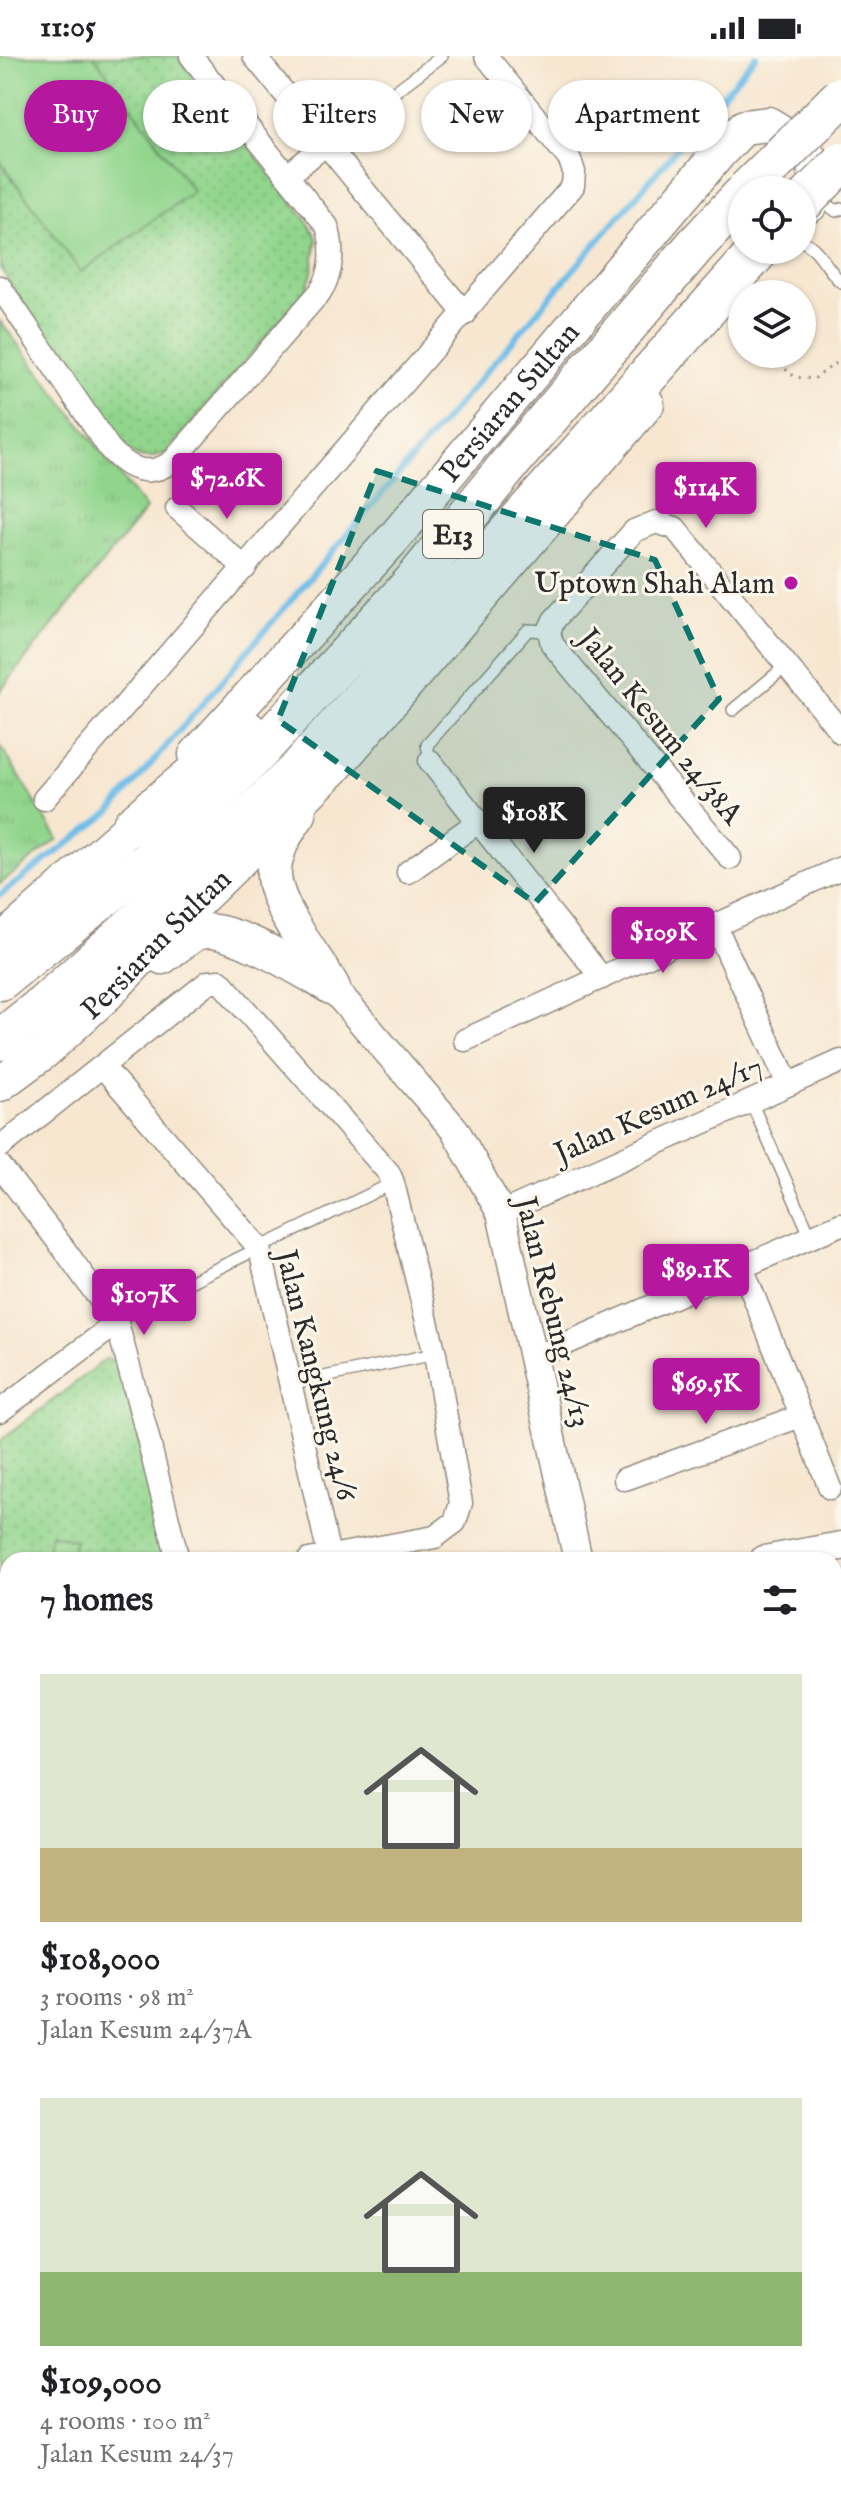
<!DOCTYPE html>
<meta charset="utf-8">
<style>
body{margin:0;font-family:"IM FELL English",serif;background:#f6f6f6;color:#202124;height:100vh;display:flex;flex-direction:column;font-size:30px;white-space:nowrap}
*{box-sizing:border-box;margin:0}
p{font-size:26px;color:#757577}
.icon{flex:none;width:44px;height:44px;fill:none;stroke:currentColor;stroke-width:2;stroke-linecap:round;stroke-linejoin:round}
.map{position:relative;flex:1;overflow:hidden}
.side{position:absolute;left:0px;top:1496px;width:842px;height:960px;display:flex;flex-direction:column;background:#fff;border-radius:24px 24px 0 0;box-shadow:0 2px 6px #0004}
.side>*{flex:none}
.banner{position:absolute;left:24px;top:24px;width:794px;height:72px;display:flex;gap:16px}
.tools{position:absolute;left:728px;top:120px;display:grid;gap:16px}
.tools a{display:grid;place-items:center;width:88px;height:88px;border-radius:50%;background:#fff;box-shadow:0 2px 6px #0004;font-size:40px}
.price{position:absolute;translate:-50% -68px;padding:0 18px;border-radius:8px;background:#b5179e;color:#fff;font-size:26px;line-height:52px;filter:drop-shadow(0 2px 4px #0008)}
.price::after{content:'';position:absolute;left:50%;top:48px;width:24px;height:18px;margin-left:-12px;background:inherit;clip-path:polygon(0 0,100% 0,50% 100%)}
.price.selected{background:#222;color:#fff}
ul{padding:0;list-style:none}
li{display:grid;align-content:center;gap:16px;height:424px;padding:0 40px}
li span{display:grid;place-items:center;height:248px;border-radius:0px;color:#555}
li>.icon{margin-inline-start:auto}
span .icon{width:144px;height:144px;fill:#fffc;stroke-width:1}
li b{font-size:34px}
h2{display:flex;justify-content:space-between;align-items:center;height:96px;padding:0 40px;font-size:34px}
.pill{padding:0 28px;border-radius:36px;background:#fff;box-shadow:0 2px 6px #0004;font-size:28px;line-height:72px}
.pill.selected{background:#b5179e;color:#fff}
.status{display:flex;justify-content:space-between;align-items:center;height:56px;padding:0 40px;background:#fff;direction:ltr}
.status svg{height:22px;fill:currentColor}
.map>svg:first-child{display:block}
.grass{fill:url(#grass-tufts);stroke:#5e805c;stroke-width:2}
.park{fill:url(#park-dots);stroke:#5e805c;stroke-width:2}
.pitch{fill:#91d58d;stroke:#5e805c;stroke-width:2}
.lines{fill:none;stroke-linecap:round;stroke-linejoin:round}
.stream{stroke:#6ebde8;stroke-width:6}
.service-casing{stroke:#91897e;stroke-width:14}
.minor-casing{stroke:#91897e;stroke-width:25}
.tertiary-casing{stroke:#91897e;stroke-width:31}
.primary-casing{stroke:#91897e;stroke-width:37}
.motorway-casing{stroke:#91897e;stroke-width:43}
.path{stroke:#91897e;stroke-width:3;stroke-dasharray:2 6;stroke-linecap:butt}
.service{stroke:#fff;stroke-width:11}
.minor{stroke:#fff;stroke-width:22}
.tertiary{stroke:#fff;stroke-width:28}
.primary{stroke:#fff;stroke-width:34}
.motorway{stroke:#fff;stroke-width:40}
.motorway-bridge-casing{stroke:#91897e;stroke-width:43;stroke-linecap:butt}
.motorway-bridge{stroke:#fff;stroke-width:40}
.marked{fill:#0f766e;fill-opacity:0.2;stroke:#0f766e;stroke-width:6;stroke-dasharray:16 10;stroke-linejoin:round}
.poi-dot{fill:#b5179e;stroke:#fbf7ec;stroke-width:3}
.labels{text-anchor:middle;stroke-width:6;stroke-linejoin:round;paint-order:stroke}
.shield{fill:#fbf7ec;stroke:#696865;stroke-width:2}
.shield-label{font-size:28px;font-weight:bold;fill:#2b2b2b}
.street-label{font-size:30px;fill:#2b2b2b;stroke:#fbf7ec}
.poi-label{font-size:30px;fill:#2b2b2b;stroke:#fbf7ec;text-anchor:end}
</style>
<div class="status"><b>11:05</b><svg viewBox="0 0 49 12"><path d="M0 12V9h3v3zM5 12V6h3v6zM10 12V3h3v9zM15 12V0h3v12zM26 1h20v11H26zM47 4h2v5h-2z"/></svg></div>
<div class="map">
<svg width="841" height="2456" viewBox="0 0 841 2456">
<defs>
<pattern id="grass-tufts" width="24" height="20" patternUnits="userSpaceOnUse" patternTransform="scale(2)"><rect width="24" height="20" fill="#91d58d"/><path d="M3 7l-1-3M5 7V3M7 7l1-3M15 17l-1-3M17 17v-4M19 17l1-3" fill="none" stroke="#7db77a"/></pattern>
<pattern id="park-dots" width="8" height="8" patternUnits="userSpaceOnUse" patternTransform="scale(2)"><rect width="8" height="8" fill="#91d58d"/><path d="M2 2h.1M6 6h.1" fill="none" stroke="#7db77a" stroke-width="1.8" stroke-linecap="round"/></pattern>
</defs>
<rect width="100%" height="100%" fill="#fbf7ec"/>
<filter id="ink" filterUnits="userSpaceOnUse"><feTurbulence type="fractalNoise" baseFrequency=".0125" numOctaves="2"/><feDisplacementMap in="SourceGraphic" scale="16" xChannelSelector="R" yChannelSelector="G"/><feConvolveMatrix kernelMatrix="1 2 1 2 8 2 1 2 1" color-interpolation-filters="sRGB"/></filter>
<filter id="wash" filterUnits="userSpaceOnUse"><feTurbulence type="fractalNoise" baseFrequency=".006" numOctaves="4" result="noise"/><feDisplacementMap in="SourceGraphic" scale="32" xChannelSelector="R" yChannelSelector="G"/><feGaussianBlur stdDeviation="1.8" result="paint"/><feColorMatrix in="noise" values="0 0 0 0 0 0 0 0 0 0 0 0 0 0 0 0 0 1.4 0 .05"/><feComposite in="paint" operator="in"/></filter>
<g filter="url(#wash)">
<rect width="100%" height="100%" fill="#f7e7d1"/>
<g class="grass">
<path d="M0,265L146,453L0,635Z"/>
<path d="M0,689L58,783L0,828Z"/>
</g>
<g class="park">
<path d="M0,0H177L303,159L317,182L312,217L306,234L166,397C143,407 134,401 117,385L0,212Z"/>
<path d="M106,1303L118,1305L172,1504H8V1520L0,1517V1385Z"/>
</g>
<g class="pitch">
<path d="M0,0H94L193,135L81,216L0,105Z"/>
<path d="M51,1478L75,1484L69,1504H44Z"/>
</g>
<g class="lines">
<path class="stream" d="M0,839L110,756L756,0"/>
</g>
</g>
<g filter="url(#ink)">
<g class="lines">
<defs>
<g id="service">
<path d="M326,88L442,0"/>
<path d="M820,143L836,155L841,153"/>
<path d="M802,185C820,192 826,213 841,226"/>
<path d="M733,654L787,609"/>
<path d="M430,705L427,689L528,574L549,575"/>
<path d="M751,1046L811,1181"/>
<path d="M117,1267L136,1252L393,1127"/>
<path d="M290,1328L435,1298"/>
<path d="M834,1738L841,1737"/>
<path d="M0,1875L8,1863"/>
<path d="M834,1879L841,1882"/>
<path d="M834,1942L841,1931"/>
<path d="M0,2024L8,2013"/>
<path d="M0,2223L8,2228"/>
<path d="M834,2298L838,2301L841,2319"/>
<path d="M834,2336L841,2324"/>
<path d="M373,2448L386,2456"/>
<path d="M559,2448L561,2449"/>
<path d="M768,2456L770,2448"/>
</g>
<g id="minor">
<path d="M254,0L465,258"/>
<path d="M287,120L326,88"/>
<path d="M0,231L109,392C128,414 150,423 174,404L320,236C333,217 334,191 327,170L191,0"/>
<path d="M177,452L245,512"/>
<path d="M430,705L602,922"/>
<path d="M44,743L573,130L574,116L570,104L486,0"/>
<path d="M730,802L552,588L549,575L554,564L634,475L656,466L675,472L841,676"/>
<path d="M408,816L478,766"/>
<path d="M715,869L788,1028"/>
<path d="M465,984L841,812"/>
<path d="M103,1011L260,1193L330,1504"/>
<path d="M0,1091L208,926L220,925L389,1117L393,1127L435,1298L461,1447L455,1466L435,1481L309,1504"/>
<path d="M0,1110L64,1193L117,1267L146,1374L178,1504"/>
<path d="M501,1157L841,1005"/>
<path d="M742,1211L830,1432"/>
<path d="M533,1302L841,1168"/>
<path d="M0,1355L117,1267"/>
<path d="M625,1423L801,1360"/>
<path d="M0,1543L8,1546"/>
<path d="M0,1670L8,1664"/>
<path d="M834,2078L841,2071"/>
</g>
<g id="tertiary">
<path d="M333,932L455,1074L501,1157L578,1504"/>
<path d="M764,1504L841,1490"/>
<path d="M0,1786L8,1779"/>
</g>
<g id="primary">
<path id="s1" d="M196,699L394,482L719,97L744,71L768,68L791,82L814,107L817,140L810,149"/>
<path d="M299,758C287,775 275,793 274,815C272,847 314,900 331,928"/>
<path d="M0,887L133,769L150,750"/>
<path d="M162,901C171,895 190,879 199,876C230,868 305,916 333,932"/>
<path id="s2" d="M0,1028L45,995L107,938L157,885L334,712L647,348"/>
<path d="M0,2360L8,2362"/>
<path d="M0,2401L8,2404"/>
<path d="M118,2448L135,2456"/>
<path d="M191,2448L205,2456"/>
</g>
<g id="motorway">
<path d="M133,769L247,675"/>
<path d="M0,924L149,805L260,694L412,528L515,401L695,190L742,140"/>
<path d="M0,984L45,948L174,833L299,713L759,194"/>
</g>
</defs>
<use href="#service" class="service-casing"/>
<use href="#minor" class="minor-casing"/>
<use href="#tertiary" class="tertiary-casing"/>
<use href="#primary" class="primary-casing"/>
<use href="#motorway" class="motorway-casing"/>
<g class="path">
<path d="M735,267L742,274"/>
<path d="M767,298L795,321L814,323L841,303"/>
</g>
<use href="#service" class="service"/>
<use href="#minor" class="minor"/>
<use href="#tertiary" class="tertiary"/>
<use href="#primary" class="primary"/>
<use href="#motorway" class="motorway"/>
<defs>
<g id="motorway-bridge">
<path d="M747,134L841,41"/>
<path d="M802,147L841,107"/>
</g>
</defs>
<use href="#motorway-bridge" class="motorway-bridge-casing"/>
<use href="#motorway-bridge" class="motorway-bridge"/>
</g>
</g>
<path class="marked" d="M377,415L655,504L719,643L535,847L278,664Z"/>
<circle class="poi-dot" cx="791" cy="527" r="8"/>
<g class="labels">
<rect class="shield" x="423" y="454" width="60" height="48" rx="6"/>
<g class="shield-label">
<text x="453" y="488">E13</text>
</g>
<g class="street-label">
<text dy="10" stroke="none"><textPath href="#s1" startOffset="472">Persiaran Sultan</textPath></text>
<text transform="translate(661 670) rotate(51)" y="10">Jalan Kesum 24/38A</text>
<text dy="10" stroke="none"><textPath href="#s2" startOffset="210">Persiaran Sultan</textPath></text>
<text transform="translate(658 1053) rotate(-24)" y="10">Jalan Kesum 24/17</text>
<text transform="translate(554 1256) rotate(76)" y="10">Jalan Rebung 24/13</text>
<text transform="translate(317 1319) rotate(76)" y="10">Jalan Kangkung 24/6</text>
</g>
<g class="poi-label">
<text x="775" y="537">Uptown Shah Alam</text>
</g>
</g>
</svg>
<div class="tools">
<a><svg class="icon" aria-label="locate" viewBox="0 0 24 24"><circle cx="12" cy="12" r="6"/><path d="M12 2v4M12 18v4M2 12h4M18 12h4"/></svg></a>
<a><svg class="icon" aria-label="layers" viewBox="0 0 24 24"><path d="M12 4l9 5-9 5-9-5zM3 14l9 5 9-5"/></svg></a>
</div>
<b class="price" style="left:227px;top:465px">$72.6K</b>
<b class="price" style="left:706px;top:474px">$114K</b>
<b class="price selected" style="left:534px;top:799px">$108K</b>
<b class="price" style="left:663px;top:919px">$109K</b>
<b class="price" style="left:696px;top:1256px">$89.1K</b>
<b class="price" style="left:144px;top:1281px">$107K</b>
<b class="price" style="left:706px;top:1370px">$69.5K</b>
<div class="banner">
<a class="pill selected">Buy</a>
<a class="pill">Rent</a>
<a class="pill">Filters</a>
<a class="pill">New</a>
<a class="pill">Apartment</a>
</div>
<section class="side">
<h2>7 homes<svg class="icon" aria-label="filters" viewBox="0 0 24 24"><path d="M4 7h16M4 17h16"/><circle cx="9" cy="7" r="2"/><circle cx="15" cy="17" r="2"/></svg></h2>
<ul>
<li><span style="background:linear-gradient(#dfe7d0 70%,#c2b280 0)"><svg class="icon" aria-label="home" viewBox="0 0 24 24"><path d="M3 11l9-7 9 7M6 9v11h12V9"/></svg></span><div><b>$108,000</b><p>3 rooms · 98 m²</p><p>Jalan Kesum 24/37A</p></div></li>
<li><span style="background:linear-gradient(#dfe7d0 70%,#8fb573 0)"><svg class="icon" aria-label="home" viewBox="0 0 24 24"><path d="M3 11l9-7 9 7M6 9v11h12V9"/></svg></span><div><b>$109,000</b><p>4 rooms · 100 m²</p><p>Jalan Kesum 24/37</p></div></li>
</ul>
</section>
</div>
